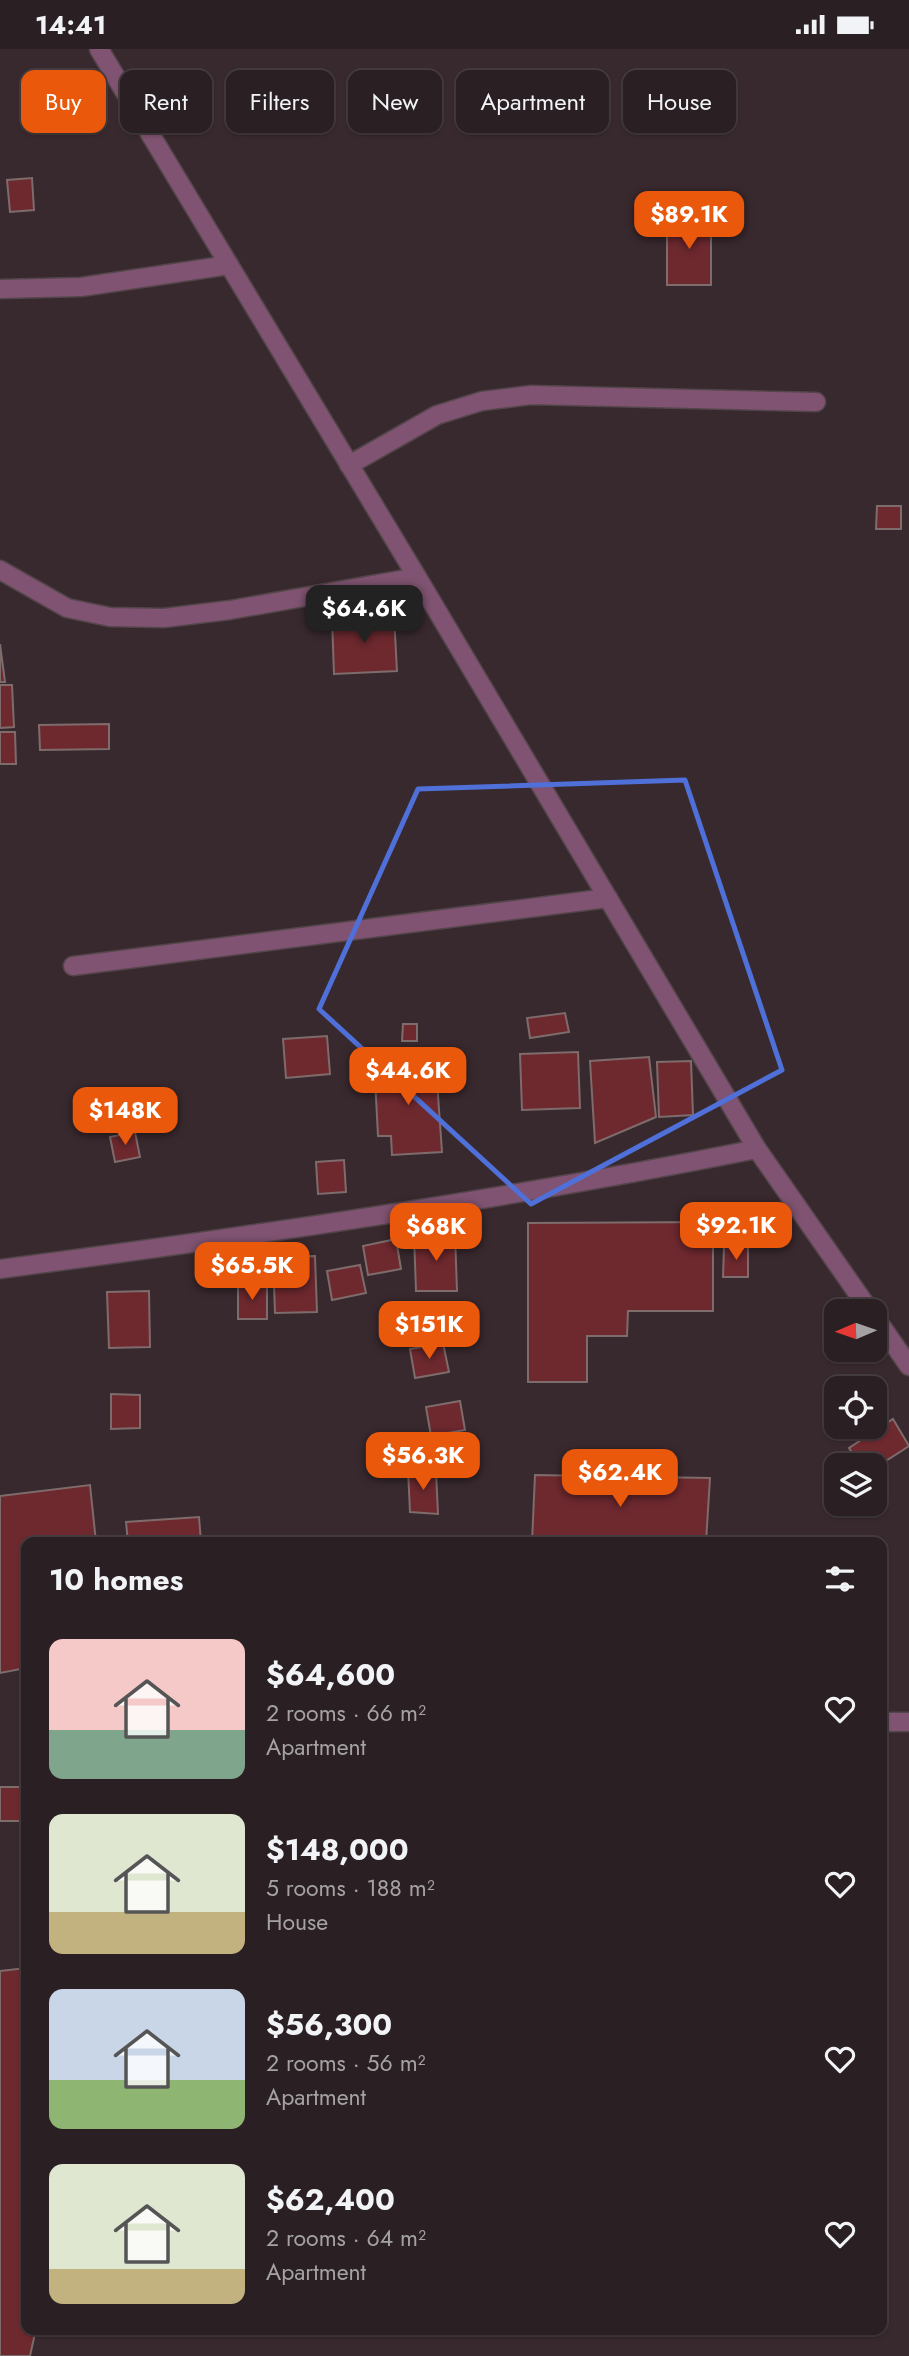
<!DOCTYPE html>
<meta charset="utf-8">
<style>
body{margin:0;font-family:Jost,sans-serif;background:#32272a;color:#f1f3f6;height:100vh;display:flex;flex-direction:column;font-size:26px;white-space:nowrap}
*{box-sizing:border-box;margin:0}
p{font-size:23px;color:#a5a2a5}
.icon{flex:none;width:38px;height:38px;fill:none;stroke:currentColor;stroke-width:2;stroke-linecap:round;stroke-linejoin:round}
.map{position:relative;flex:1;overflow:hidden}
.sheet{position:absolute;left:21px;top:1488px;width:866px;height:798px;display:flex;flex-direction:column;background:#2a1f22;border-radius:14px;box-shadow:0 2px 5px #0004,0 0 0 2px #463d40}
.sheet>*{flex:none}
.banner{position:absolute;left:21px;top:21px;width:868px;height:63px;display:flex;gap:14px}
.needle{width:46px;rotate:268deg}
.controls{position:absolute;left:824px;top:1250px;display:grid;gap:14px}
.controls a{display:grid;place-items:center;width:63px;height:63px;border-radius:14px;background:#2a1f22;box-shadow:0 2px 5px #0004,0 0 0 2px #463d40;font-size:35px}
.price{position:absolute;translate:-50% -60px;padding:0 16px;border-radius:14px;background:#ea580c;color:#fff;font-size:23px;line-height:46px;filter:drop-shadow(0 2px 4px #0008)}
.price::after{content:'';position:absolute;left:50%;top:42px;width:21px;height:16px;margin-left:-10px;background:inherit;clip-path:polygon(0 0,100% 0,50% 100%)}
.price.on{background:#222;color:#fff}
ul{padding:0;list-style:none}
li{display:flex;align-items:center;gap:21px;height:175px;padding:0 28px}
li span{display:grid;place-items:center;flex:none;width:196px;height:140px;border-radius:14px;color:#555}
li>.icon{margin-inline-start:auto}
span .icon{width:84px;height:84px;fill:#fffc;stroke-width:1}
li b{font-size:30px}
h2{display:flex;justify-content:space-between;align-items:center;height:84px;padding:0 28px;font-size:30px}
.tag{padding:0 24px;border-radius:14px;background:#2a1f22;box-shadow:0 2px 5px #0004,0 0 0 2px #463d40;font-size:24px;line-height:63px}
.tag.on{background:#ea580c;color:#fff}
.status{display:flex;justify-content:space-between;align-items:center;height:49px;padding:0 35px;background:#2a1f22;direction:ltr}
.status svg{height:19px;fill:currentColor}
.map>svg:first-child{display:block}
.building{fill:#6e292f;stroke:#7e6b6b;stroke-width:2}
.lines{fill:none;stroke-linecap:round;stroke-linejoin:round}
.lane-casing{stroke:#534549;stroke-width:21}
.street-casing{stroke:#534549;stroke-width:21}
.lane{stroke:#7f5371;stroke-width:18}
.street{stroke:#7f5371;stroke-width:18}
.marked{fill:none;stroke:#4e70d8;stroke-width:5;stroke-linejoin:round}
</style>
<div class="status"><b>14:41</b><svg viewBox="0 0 49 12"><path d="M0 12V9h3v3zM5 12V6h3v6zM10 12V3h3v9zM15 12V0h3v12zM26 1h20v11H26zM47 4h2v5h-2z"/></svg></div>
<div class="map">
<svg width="909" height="2307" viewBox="0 0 909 2307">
<rect width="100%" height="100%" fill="#38292e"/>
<g class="building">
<path d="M32,129L34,161L10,163L7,131Z"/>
<path d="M711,167V236H667V168Z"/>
<path d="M877,457H901V480H876Z"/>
<path d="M394,567L397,622L334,625L332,570Z"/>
<path d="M0,595L5,633H0Z"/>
<path d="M0,636H12L14,678L0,679Z"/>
<path d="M109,675V700L40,701L39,676Z"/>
<path d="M0,683H15L16,715H0Z"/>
<path d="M565,964L569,983L530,989L527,969Z"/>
<path d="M403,975H417V992H402Z"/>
<path d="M327,987L330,1025L286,1029L283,990Z"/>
<path d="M578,1003L580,1059L522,1061L520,1005Z"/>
<path d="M649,1008L656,1068L595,1094L590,1012Z"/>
<path d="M399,1009L400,1020L436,1018L442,1103L392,1106L391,1087H378L374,1010Z"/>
<path d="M691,1012L693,1066L659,1068L657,1013Z"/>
<path d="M135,1083L140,1108L115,1113L110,1088Z"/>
<path d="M344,1111L346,1143L318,1145L316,1113Z"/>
<path d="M713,1173V1262H628L627,1287H587V1333H528V1174Z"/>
<path d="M455,1185L457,1242H416L414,1186Z"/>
<path d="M396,1190L401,1220L368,1226L363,1197Z"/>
<path d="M272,1195V1230H243V1196Z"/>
<path d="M724,1197H748V1228H723Z"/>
<path d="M315,1207L317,1263L275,1264L273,1208Z"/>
<path d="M360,1216L366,1244L332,1251L327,1222Z"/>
<rect x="238" y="1236" width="29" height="34"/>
<path d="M149,1242L150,1298L109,1299L107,1243Z"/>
<path d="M443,1294L449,1323L415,1329L410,1300Z"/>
<path d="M111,1345L140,1346V1379L111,1380Z"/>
<path d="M460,1352L465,1381L431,1387L426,1358Z"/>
<path d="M893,1370L909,1397L875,1419V1416H860L849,1399Z"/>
<path d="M408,1421L436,1422L438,1465L410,1463Z"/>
<path d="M535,1426L710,1429L706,1493H532Z"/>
<path d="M90,1436L96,1493H26V1619L0,1624V1447Z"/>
<path d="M199,1468L201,1493H128L126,1473Z"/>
<rect x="0" y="1738" width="21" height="34"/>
<path d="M26,1919V2280H36L30,2307H0V1922Z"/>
</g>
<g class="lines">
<defs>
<path id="lane" d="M73,917L608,849"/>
<g id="street">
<path d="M99,0L417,528L757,1100L870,1262"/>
<path d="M0,240L81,238L229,216"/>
<path d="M349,416L437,366L482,352L531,346L816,353"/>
<path d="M0,521L67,559L110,568L164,569L230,561L417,528"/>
<path d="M0,1220C253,1187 507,1150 757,1100"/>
<path d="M875,1268L909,1317"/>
<path d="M882,1673H909"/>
</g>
</defs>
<use href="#lane" class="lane-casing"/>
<use href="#street" class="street-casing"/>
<use href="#lane" class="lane"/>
<use href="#street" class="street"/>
</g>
<path class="marked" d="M685,731L782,1021L531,1155L319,960L418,740Z"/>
</svg>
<div class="controls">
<a><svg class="needle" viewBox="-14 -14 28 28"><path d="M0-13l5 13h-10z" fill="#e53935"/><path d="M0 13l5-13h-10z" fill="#a5a2a5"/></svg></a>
<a><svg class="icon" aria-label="locate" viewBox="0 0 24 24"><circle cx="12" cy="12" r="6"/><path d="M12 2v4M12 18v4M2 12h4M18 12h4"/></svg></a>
<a><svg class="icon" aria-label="layers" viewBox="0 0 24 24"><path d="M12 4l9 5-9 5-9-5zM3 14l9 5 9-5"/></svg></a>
</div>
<b class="price" style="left:689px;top:202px">$89.1K</b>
<b class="price on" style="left:364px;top:596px">$64.6K</b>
<b class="price" style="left:408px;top:1058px">$44.6K</b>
<b class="price" style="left:125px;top:1098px">$148K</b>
<b class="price" style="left:736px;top:1213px">$92.1K</b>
<b class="price" style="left:436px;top:1214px">$68K</b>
<b class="price" style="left:252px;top:1253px">$65.5K</b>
<b class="price" style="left:429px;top:1312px">$151K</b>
<b class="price" style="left:423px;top:1443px">$56.3K</b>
<b class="price" style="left:620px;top:1460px">$62.4K</b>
<div class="banner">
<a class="tag on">Buy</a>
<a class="tag">Rent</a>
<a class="tag">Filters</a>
<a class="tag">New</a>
<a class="tag">Apartment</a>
<a class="tag">House</a>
</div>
<section class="sheet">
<h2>10 homes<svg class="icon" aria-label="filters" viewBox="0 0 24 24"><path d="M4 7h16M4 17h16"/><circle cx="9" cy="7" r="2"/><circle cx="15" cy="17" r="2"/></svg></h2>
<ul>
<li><span style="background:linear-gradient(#f6c9c9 65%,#7fa58c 0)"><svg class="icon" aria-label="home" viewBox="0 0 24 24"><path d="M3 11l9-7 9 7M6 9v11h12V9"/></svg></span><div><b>$64,600</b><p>2 rooms · 66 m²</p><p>Apartment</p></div><svg class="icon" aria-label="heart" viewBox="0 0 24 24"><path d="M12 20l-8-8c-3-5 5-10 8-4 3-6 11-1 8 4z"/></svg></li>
<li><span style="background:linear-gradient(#dfe7d0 70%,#c2b280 0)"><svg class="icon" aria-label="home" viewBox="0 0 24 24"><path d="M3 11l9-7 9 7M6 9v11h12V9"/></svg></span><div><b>$148,000</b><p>5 rooms · 188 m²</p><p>House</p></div><svg class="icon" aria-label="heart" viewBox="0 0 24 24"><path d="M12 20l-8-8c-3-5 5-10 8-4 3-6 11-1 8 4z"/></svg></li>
<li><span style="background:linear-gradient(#c9d6e8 65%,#8fb573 0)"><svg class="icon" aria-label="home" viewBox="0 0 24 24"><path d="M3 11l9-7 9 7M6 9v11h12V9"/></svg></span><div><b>$56,300</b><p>2 rooms · 56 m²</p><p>Apartment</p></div><svg class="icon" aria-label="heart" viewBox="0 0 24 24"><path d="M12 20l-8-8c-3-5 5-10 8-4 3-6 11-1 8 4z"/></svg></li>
<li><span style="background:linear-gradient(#dfe7d0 75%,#c2b280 0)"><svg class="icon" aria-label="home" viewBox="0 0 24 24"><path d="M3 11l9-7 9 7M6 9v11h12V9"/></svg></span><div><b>$62,400</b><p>2 rooms · 64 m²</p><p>Apartment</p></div><svg class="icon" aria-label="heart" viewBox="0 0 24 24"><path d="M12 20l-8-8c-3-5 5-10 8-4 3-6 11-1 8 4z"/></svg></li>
</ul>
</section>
</div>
